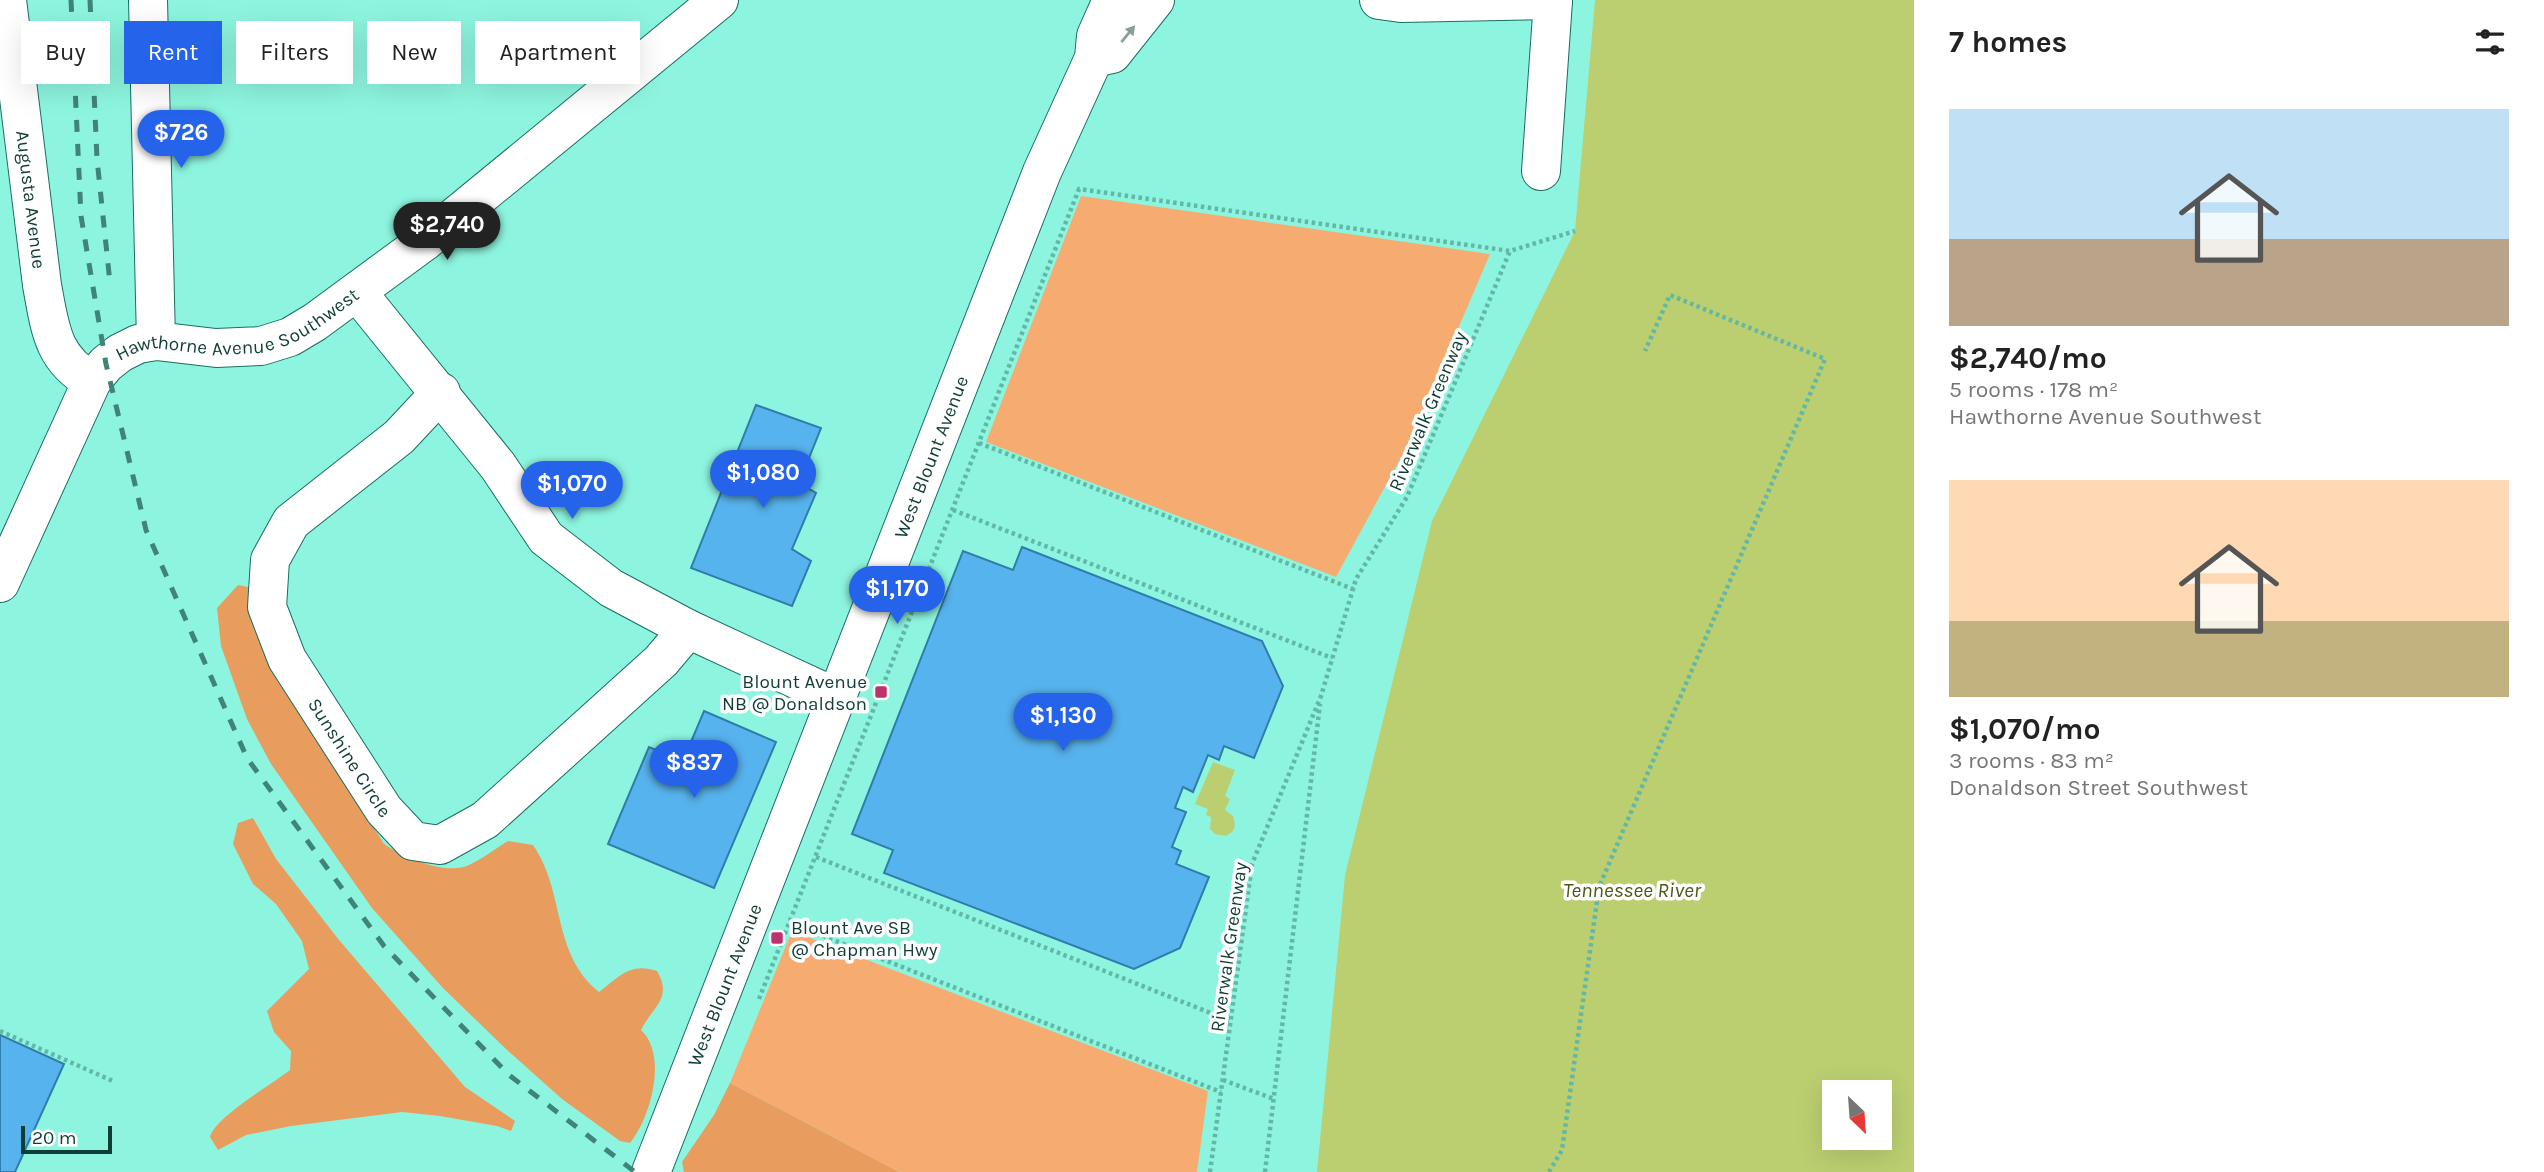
<!DOCTYPE html>
<meta charset="utf-8">
<style>
body{margin:0;font-family:Karla,sans-serif;background:#f2f2f2;color:#222;height:100vh;display:flex;flex-direction:column;font-size:26px;white-space:nowrap}
*{box-sizing:border-box;margin:0}
p{font-size:23px;color:#767676}
.icon{flex:none;width:38px;height:38px;fill:none;stroke:currentColor;stroke-width:2;stroke-linecap:round;stroke-linejoin:round}
.map{position:relative;flex:1;overflow:hidden}
.side{display:flex;flex-direction:column;background:#fff;width:630px}
.side>*{flex:none}
.top-card{position:absolute;left:21px;top:21px;width:665px;height:63px;display:flex;gap:14px}
.needle{width:46px;rotate:155deg}
.tools{position:absolute;left:1822px;top:1080px;display:grid;gap:14px}
.tools a{display:grid;place-items:center;width:70px;height:70px;border-radius:0px;background:#fff;box-shadow:0 7px 28px #0002;font-size:35px}
.scale{position:absolute;left:21px;bottom:18px;width:91px;box-sizing:border-box;padding-left:7px;border:4px solid #103e36;border-top:0;font-size:19px;line-height:24px;white-space:nowrap;color:#103e36;-webkit-text-stroke:5px #fff;paint-order:stroke}
.price{position:absolute;translate:-50% -60px;padding:0 16px;border-radius:24px;background:#2563eb;color:#fff;font-size:23px;line-height:46px;filter:drop-shadow(0 2px 4px #0008)}
.price::after{content:'';position:absolute;left:50%;top:42px;width:21px;height:16px;margin-left:-10px;background:inherit;clip-path:polygon(0 0,100% 0,50% 100%)}
.price.active{background:#222;color:#fff}
ul{padding:0;list-style:none}
li{display:grid;align-content:center;gap:14px;height:371px;padding:0 35px}
li span{display:grid;place-items:center;height:217px;border-radius:0px;color:#555}
li>.icon{margin-inline-start:auto}
span .icon{width:126px;height:126px;fill:#fffc;stroke-width:1}
li b{font-size:30px}
h2{display:flex;justify-content:space-between;align-items:center;height:84px;padding:0 35px;font-size:30px}
.tag{padding:0 24px;border-radius:0px;background:#fff;box-shadow:0 7px 28px #0002;font-size:24px;line-height:63px}
.tag.active{background:#2563eb;color:#fff}
main{display:flex;flex:1;min-height:0}
.map>svg:first-child{display:block}
.green{fill:#f6ac71}
.forest{fill:#e89c5d}
.water{fill:#bbcf71;fill-rule:evenodd}
.building{fill:#57b3ed;stroke:#307caa;stroke-width:2}
.lines{fill:none;stroke-linecap:round;stroke-linejoin:round}
.minor-casing{stroke:#186f61;stroke-width:40}
.path{stroke:#62b7a5;stroke-width:4.5;stroke-dasharray:3.5 3.5;stroke-linecap:butt}
.minor{stroke:#fff;stroke-width:38}
.rail{stroke:#408477;stroke-width:5;stroke-dasharray:12 12;stroke-linecap:butt}
.oneway{fill:#889e9a}
.poi-dot{fill:#bd336e;stroke:#fff;stroke-width:2.5}
.labels{text-anchor:middle;stroke-width:7;stroke-linejoin:round;paint-order:stroke}
.street-label{font-size:19px;fill:#103e36;stroke:#fff}
.poi-label{font-size:19px;fill:#103e36;stroke:#fff;text-anchor:end}
.water-label{font-size:21px;font-style:italic;fill:#4c5815;stroke:#fff}
</style>
<main>
<div class="map">
<svg width="1914" height="1172" viewBox="0 0 1914 1172">
<rect width="100%" height="100%" fill="#8df5df"/>
<g class="green">
<path d="M1081,196L1490,254L1412,437L1336,577L986,442Z"/>
<path d="M792,931L1208,1091L1197,1172H899L730,1083Z"/>
</g>
<g class="forest">
<path d="M238,585L253,588L312,728L384,844C403,857 446,876 469,865C482,859 495,849 508,841L533,845C566,893 551,953 599,992C620,976 630,962 657,971C673,998 653,1006 641,1030C668,1055 651,1117 630,1143L620,1141L562,1099L506,1049L443,988L372,908L271,764L247,719L221,646L217,608Z"/>
<path d="M253,818L276,859L339,940L465,1087L515,1121L511,1131L497,1126L440,1116L402,1112L291,1126L246,1135L218,1150L210,1137C215,1117 271,1085 290,1070L291,1051L274,1032L267,1011L309,969L302,941L276,904L253,884L233,844L238,823Z"/>
<path d="M730,1083L899,1172H684L682,1162L714,1115Z"/>
</g>
<g class="water">
<path d="M1595,0H1914V1172H1317L1345,875L1432,521L1575,231ZM1880,1092V1138H1834V1092Z"/>
<path d="M1213,762L1235,770L1225,796L1230,799L1225,810L1233,816C1236,825 1236,831 1226,836L1215,834L1210,829L1211,817L1206,815L1208,809L1195,804Z"/>
</g>
<g class="building">
<path d="M756,405L821,428L799,483L816,493L792,549L811,561L792,606L691,568Z"/>
<path d="M1022,547L1262,641L1283,686L1254,758L1224,746L1219,760L1208,755L1193,792L1183,787L1175,808L1186,812L1172,847L1181,851L1176,864L1209,877L1180,948L1134,969L884,873L893,850L852,834L963,551L1013,570Z"/>
<path d="M704,711L776,742L714,888L608,844L649,747L683,761Z"/>
<path d="M0,1035L64,1064L15,1172H0Z"/>
</g>
<g class="lines">
<defs>
<g id="minor">
<path id="s1" d="M7,0L42,285C50,328 52,359 92,381"/>
<path d="M148,0L156,341"/>
<path d="M1379,0L1401,3L1553,0"/>
<path d="M1094,58L1112,54L1155,0"/>
<path d="M1541,171L1553,1"/>
<path d="M357,292L498,466L546,538L611,588L688,629L837,698"/>
<path id="s2" d="M441,392L399,437L291,522L270,560L267,607L287,659L384,810L413,841L440,845L485,820L661,661L688,629"/>
<path id="s3" d="M0,583L92,381L106,364L120,353L138,344L156,341L216,348L261,346L290,337L315,322L424,242L719,0"/>
<path id="s4" d="M651,1172L1042,172L1094,58L1096,36L1112,0"/>
</g>
</defs>
<use href="#minor" class="minor-casing"/>
<g class="path">
<path d="M979,443L1353,589"/>
<path d="M953,510L1332,658"/>
<path d="M816,857L1231,1021"/>
<path d="M790,923L1221,1092"/>
<path d="M759,999L1079,189L1510,251L1575,231"/>
<path d="M0,1031L115,1082"/>
<path d="M1223,1080L1274,1099"/>
<path d="M1210,1172L1252,864L1321,696L1356,579L1407,497L1510,251"/>
<path d="M1265,1172L1320,704"/>
<path d="M1549,1172L1562,1150L1599,887L1825,359L1670,295L1645,351"/>
</g>
<use href="#minor" class="minor"/>
<g class="rail">
<path d="M71,0L81,216L106,364L146,530L247,758L384,946L509,1075L635,1172"/>
<path d="M90,0L97,159L110,283"/>
</g>
</g>
<defs><path id="oneway-solid" d="M-6-.8H1V-3.2L6.5 0L1 3.2V.8H-6Z" transform="scale(1.75)"/></defs>
<use class="oneway" href="#oneway-solid" transform="translate(1128 34) rotate(-51)"/>
<g class="poi-dot">
<rect x="874" y="685" width="14" height="14" rx="3.5"/>
<rect x="770" y="931" width="14" height="14" rx="3.5"/>
</g>
<g class="labels">
<g class="street-label">
<text dy="7" stroke="none"><textPath href="#s1" startOffset="201">Augusta Avenue</textPath></text>
<text dy="7" stroke="none"><textPath href="#s3" startOffset="387">Hawthorne Avenue Southwest</textPath></text>
<text transform="translate(1427 411) rotate(-67)" y="7">Riverwalk Greenway</text>
<text dy="7" stroke="none"><textPath href="#s4" startOffset="768">West Blount Avenue</textPath></text>
<text dy="7" stroke="none"><textPath href="#s2" startOffset="462">Sunshine Circle</textPath></text>
<text transform="translate(1228 947) rotate(-82)" y="7">Riverwalk Greenway</text>
<text dy="7" stroke="none"><textPath href="#s4" startOffset="201">West Blount Avenue</textPath></text>
</g>
<g class="poi-label">
<text x="867" y="688">Blount Avenue<tspan x="867" dy="22">NB @ Donaldson</tspan></text>
<text x="791" y="934" text-anchor="start">Blount Ave SB<tspan x="791" dy="22">@ Chapman Hwy</tspan></text>
</g>
<g class="water-label">
<text x="1632" y="897">Tennessee River</text>
</g>
</g>
</svg>
<div class="tools">
<a><svg class="needle" viewBox="-14 -14 28 28"><path d="M0-13l5 13h-10z" fill="#e53935"/><path d="M0 13l5-13h-10z" fill="#767676"/></svg></a>
</div>
<div class="scale">20 m</div>
<b class="price" style="left:181px;top:170px">$726</b>
<b class="price active" style="left:447px;top:262px">$2,740</b>
<b class="price" style="left:763px;top:510px">$1,080</b>
<b class="price" style="left:572px;top:521px">$1,070</b>
<b class="price" style="left:897px;top:626px">$1,170</b>
<b class="price" style="left:1063px;top:753px">$1,130</b>
<b class="price" style="left:694px;top:800px">$837</b>
<div class="top-card">
<a class="tag">Buy</a>
<a class="tag active">Rent</a>
<a class="tag">Filters</a>
<a class="tag">New</a>
<a class="tag">Apartment</a>
</div>
</div>
<section class="side">
<h2>7 homes<svg class="icon" aria-label="filters" viewBox="0 0 24 24"><path d="M4 7h16M4 17h16"/><circle cx="9" cy="7" r="2"/><circle cx="15" cy="17" r="2"/></svg></h2>
<ul>
<li><span style="background:linear-gradient(#bfe0f5 60%,#b9a48a 0)"><svg class="icon" aria-label="home" viewBox="0 0 24 24"><path d="M3 11l9-7 9 7M6 9v11h12V9"/></svg></span><div><b>$2,740/mo</b><p>5 rooms · 178 m²</p><p>Hawthorne Avenue Southwest</p></div></li>
<li><span style="background:linear-gradient(#ffd9b3 65%,#c2b280 0)"><svg class="icon" aria-label="home" viewBox="0 0 24 24"><path d="M3 11l9-7 9 7M6 9v11h12V9"/></svg></span><div><b>$1,070/mo</b><p>3 rooms · 83 m²</p><p>Donaldson Street Southwest</p></div></li>
</ul>
</section>
</main>
